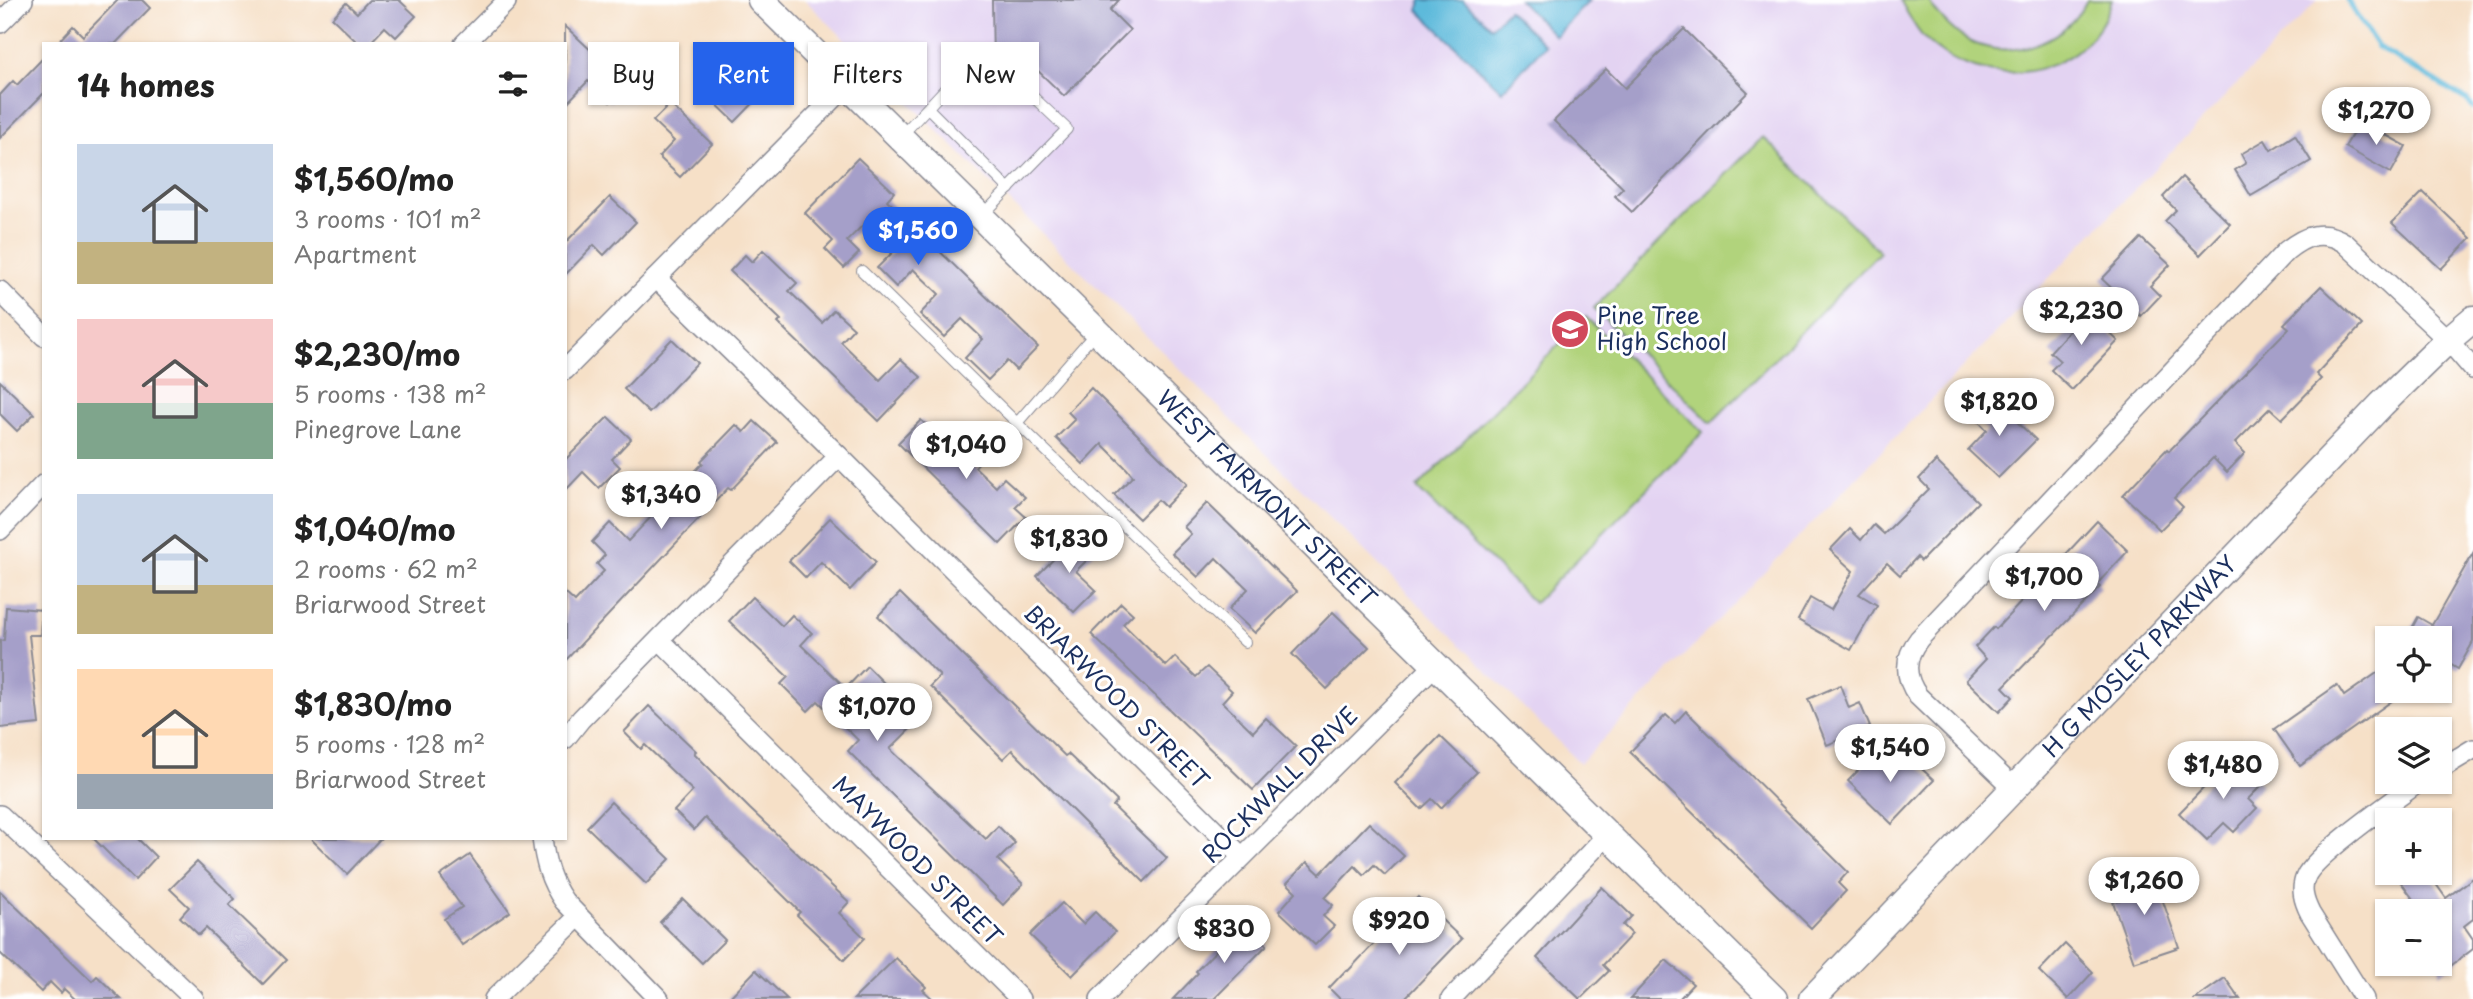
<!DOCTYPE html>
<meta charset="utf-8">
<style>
body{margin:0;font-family:"Playpen Sans",sans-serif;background:#f2f2f2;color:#222;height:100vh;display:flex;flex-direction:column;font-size:26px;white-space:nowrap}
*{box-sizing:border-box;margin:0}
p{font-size:23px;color:#767676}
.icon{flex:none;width:38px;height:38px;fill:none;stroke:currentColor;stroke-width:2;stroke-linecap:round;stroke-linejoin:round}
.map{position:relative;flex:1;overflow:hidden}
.side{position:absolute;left:42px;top:42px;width:525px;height:798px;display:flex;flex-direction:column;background:#fff;border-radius:0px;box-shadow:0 2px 5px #0004}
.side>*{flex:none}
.hud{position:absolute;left:588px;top:42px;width:665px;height:63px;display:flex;gap:14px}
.buttons{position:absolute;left:2375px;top:626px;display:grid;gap:14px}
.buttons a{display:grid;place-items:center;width:77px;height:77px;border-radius:0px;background:#fff;box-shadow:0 2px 5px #0004;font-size:35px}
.price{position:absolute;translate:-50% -60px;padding:0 16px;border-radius:24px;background:#fff;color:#222;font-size:23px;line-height:46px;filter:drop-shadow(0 2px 4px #0008)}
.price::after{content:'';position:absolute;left:50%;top:42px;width:21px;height:16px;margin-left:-10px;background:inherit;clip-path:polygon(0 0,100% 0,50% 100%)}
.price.current{background:#2563eb;color:#fff}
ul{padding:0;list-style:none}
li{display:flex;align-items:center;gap:21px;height:175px;padding:0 35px}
li span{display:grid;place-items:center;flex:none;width:196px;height:140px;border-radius:0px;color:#555}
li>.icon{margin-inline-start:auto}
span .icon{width:84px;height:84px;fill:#fffc;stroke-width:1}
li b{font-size:30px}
h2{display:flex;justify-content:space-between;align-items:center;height:84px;padding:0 35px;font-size:30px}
.pill{padding:0 24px;border-radius:0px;background:#fff;box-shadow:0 2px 5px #0004;font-size:24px;line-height:63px}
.pill.current{background:#2563eb;color:#fff}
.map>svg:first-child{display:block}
.built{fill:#e3d3f2}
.green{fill:#b1d37b;stroke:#66816c;stroke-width:2}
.water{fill:#5dbadb;stroke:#3c749c;stroke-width:2}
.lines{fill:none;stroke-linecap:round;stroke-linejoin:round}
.stream{stroke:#5dbadb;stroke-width:5}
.building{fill:#a59fc9}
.lane-casing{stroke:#888892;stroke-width:12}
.street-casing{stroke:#888892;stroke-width:22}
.secondary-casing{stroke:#888892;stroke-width:29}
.lane{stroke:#fff;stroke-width:10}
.street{stroke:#fff;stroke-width:19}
.secondary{stroke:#fff;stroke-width:26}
.labels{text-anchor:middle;stroke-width:6;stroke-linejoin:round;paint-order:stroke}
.poi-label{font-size:23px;fill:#1b2f5e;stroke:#fff;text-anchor:start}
.street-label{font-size:23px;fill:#1b2f5e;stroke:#fff}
</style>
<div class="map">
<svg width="2473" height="999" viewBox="0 0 2473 999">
<rect width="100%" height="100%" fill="#fff"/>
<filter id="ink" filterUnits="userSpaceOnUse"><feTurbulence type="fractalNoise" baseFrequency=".0143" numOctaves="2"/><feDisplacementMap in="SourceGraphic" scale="14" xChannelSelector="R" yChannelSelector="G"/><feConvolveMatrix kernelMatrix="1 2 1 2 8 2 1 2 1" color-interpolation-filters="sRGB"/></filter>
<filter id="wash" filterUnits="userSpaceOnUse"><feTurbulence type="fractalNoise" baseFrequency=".00686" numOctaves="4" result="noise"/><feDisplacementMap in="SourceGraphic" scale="28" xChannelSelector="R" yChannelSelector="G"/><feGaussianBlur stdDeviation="1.57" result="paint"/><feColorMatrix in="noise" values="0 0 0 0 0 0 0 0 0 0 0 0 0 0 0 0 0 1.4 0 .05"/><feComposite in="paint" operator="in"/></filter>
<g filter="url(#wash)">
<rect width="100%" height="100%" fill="#f6e0c7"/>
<path class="built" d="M805,0H2318L1580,763Z"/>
<g class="green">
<path d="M1900,0H1928C1939,17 1957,37 1976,44C2018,60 2067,39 2087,0H2112C2088,80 1983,95 1926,40C1915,30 1908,13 1900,0Z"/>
<path d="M1763,137L1880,252L1711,423L1594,308Z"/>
<path d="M1586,317L1703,432L1534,603L1417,488Z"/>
</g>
<g class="water">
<path d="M1422,0H1463L1491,27L1508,10L1545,45L1502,91L1418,10Z"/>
<path d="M1519,0H1590L1555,36Z"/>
</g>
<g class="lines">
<path class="stream" d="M2347,0L2378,47L2467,100L2473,108"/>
</g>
<g id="blocks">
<g class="building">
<path d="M118,0H142L150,8L115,44H56L73,26L83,36Z"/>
<path d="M369,0H399L416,16L396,37L385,27L369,44H359L332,18L346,3L357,13Z"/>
<path d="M992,0H1119L1110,10L1130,30L1064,96L1029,62H993Z"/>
<path d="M565,26L627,84L610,102L588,81L565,105Z"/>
<path d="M1684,29L1748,92L1632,212L1615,196L1623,188L1554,121L1606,69L1625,88Z"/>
<path d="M44,57V93L0,138V95L13,81L17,85Z"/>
<path d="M746,57L773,83L735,122L708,96Z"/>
<path d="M670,104L712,144L680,177L659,157L674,141L653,121Z"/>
<path d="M2360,121L2406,146L2391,173L2345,147Z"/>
<path d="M2295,135L2311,161L2251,196L2235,170L2246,163L2241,154L2265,140L2271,150Z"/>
<path d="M858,158L894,192L887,200L1038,347L1016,370L1007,361L988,380L965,358L983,339L962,319L944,337L920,314L939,294L913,269L896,287L877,268L896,249L867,221L847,241L859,253L844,268L825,249L833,241L805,213Z"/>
<path d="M2182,177L2230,224L2200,255L2165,221L2176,210L2163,197Z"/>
<path d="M2423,192L2471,238L2441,269L2392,223Z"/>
<path d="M610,197L636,222L604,255L594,245L565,275V243Z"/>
<path d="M2141,238L2170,265L2150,286L2160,296L2141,316L2102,279Z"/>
<path d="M763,250L797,283L789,291L822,323L834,310L854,328L841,342L880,380L901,359L921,377L879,421L778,323L781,320L730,271L745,255L752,262Z"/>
<path d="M2321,286L2362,325L2316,374L2321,379L2282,419L2270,408L2235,443L2245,453L2227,472L2213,458L2174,498L2183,507L2160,530L2123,495L2167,449L2169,451L2289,328L2284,324Z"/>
<path d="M2077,302L2118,341L2072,390L2051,370L2060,361L2050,352L2075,325L2065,315Z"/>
<path d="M672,339L697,363L649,413L624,389Z"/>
<path d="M0,381L34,414L17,431L0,414Z"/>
<path d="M1091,388L1187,484L1165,507L1158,500L1139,519L1114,495L1133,476L1127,469L1102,444L1083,464L1056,438L1075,419L1068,412Z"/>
<path d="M1990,396L2036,440L1998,478L1968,450L1987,430L1972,415Z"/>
<path d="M608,417L631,439L612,459L620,467L599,488L583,472L565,491V460Z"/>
<path d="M921,420L940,439L948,432L979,462L975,467L996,487L1004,478L1025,497L1015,507L1026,517L1000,544L898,443Z"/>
<path d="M754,421L777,442L731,490L728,488L565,661V593L575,602L604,571L597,564L605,555L592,542L610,523L628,541L703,463L701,461L736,425L744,432Z"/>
<path d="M1936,461L1978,502L1921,561L1917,557L1900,575L1887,563L1859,594L1877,605L1851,650L1798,620L1810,598L1831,610L1853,571L1830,550L1850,529L1861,540L1874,525L1884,534L1929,489L1919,479Z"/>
<path d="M1207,503L1297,591L1255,633L1229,609L1248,589L1216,558L1198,577L1172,553L1191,534L1184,527Z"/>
<path d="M830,518L876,562L850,590L821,562L806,578L789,561Z"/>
<path d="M2097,521L2128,551L2097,584L2100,587L2003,687L2013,697L1999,712L1966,680L1986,659L1975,647L1994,627L1996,629Z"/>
<path d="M1076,536L1094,553L1076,571L1096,590L1074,612L1037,576Z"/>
<path d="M2473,553V642L2458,669L2440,658V639H2406L2418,617L2432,625Z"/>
<path d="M900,593L1065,756L1068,754L1117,801L1113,806L1167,858L1144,882L1012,750L1003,759L930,686L940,676L878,616Z"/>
<path d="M752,597L782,626L792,615L812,633L801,645L846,688L867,666L886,685L880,692L914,725L890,749L986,839L998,826L1015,843L998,860L1023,884L1003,905L848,751L858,740L818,701L808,711L781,684L788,677L729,621Z"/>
<path d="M1121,603L1133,614L1123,624L1166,666L1175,657L1196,677L1207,667L1232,691L1222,702L1253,732L1266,718L1296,746L1253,790L1091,634Z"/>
<path d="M6,607L42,610L40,635H29L39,724L0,728V641L4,640Z"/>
<path d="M1333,612L1369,647L1327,689L1292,654Z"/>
<path d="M2387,666V691H2406L2300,766L2274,729L2337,685L2344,696Z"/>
<path d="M1840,685L1849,708L1860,703L1870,727L1827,745L1808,699Z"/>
<path d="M649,706L696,751L694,753L750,809L849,902L839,913L865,938L844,960L797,915L800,912L705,818L694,830L674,811L693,791L645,745L641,749L624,732Z"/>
<path d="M1686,711L1848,872L1838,883L1846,891L1811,928L1630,752L1666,715L1675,723Z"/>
<path d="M1440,736L1477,772L1441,808L1432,799L1421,809L1395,783Z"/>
<path d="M1882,746L1904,767L1911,759L1934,780L1892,824L1848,781Z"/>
<path d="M2234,757L2262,785L2248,799L2257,808L2234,832L2224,823L2207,840L2179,813Z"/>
<path d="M611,802L670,859L646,884L587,827Z"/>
<path d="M1369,823L1404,856L1385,875L1374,865L1364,875L1355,866L1325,898L1333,905L1323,916L1334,926L1315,945L1279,911L1296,892L1287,883L1307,862L1320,874Z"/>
<path d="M93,838H137L156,857L135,880Z"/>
<path d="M310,838H381L347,874Z"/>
<path d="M470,855L510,912L462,945L444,919L462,907L440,876Z"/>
<path d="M197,862L235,899L229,905L286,960L263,984L206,928L199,935L180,917L189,907L170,889Z"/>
<path d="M2152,870L2179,947L2134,962L2113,902L2120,900L2114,883Z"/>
<path d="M2394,873H2428L2446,898L2473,878V919L2464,926L2473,939V949L2440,974V912H2404L2416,903Z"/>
<path d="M1602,887L1632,916L1623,925L1632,934L1603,965L1609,971L1580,999L1537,958Z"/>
<path d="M0,891L92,981L97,976L121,999H75L64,989L61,993L50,982L41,992L0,953Z"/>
<path d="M1418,897L1462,939L1404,999H1340L1329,988L1346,970L1348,971Z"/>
<path d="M683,899L725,940L702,963L660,922Z"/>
<path d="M1062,903L1083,924L1095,912L1115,932L1072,976L1030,935Z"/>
<path d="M1244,922L1267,945L1214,999H1173L1198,973L1196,971Z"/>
<path d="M2065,944L2093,972L2068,999L2039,971Z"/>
<path d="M896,958L926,987L923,990L933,999H854Z"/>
<path d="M1666,960L1693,984L1679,999H1630Z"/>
<path d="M756,970L787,999H728Z"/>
<path d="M2225,978L2240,999H2195Z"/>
</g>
</g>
</g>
<g filter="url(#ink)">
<use href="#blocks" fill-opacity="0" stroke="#888892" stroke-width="2"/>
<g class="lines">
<defs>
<g id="lane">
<path d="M928,108L1009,189"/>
<path d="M901,136L945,89L965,82H1003L1018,86L1029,93L1067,129L981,217"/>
<path d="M862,271L1017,423L1096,332"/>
<path d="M1017,423L1245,642"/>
</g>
<g id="street">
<path d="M0,23L23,0"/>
<path d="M464,44L506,2"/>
<path d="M656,278L839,456L1242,857"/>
<path d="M0,291L44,336"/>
<path d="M565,370L847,85"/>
<path d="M0,530L44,484"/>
<path d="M660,640L1020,999"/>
<path d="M565,739L581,719L839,456"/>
<path d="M2440,769L2473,749"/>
<path d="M2015,789L1918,696C1904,677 1904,658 1919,639L2286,251C2306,235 2323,229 2345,243L2448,340L2473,369"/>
<path d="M0,815L194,999"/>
<path d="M542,838C545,862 550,881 564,901L659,999"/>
<path d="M494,999L578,917"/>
<path d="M1100,999L1435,665"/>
<path d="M1451,999L1607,835"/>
<path d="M2364,999L2310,913C2304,901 2300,889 2306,876C2315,855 2396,799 2419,782"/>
</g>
<g id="secondary">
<path id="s1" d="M761,0L1774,999"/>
<path id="s2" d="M1812,999L2382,404L2448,340L2473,319"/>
</g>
</defs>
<use href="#lane" class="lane-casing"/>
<use href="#street" class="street-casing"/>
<use href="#secondary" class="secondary-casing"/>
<use href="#lane" class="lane"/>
<use href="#street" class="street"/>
<use href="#secondary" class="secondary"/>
</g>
</g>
<defs>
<symbol id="school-disc" viewBox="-11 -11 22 22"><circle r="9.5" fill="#d1495b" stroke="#fff"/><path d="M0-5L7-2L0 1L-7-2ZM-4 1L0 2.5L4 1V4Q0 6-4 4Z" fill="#fff"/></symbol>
</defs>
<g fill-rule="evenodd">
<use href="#school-disc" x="1548" y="307" width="44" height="44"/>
</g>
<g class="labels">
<g class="poi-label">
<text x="1597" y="324">Pine Tree<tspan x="1597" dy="26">High School</tspan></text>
</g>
<g class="street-label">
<text dy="8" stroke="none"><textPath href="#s1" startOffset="710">WEST FAIRMONT STREET</textPath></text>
<text dy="8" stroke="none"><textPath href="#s2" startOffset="474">H G MOSLEY PARKWAY</textPath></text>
<text transform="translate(1116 697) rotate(45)" y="8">BRIARWOOD STREET</text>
<text transform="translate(1280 785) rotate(-45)" y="8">ROCKWALL DRIVE</text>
<text transform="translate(917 861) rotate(45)" y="8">MAYWOOD STREET</text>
</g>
</g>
</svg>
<div class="buttons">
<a><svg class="icon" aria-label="locate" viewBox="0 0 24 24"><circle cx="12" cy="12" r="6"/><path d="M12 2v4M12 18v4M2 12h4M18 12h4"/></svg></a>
<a><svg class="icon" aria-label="layers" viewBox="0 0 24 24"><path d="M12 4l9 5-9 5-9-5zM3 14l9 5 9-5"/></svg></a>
<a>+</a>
<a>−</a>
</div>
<b class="price" style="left:2376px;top:147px">$1,270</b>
<b class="price current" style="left:918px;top:267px">$1,560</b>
<b class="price" style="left:2081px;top:347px">$2,230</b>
<b class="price" style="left:1999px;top:438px">$1,820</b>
<b class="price" style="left:966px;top:481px">$1,040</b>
<b class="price" style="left:661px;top:531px">$1,340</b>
<b class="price" style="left:1069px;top:575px">$1,830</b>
<b class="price" style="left:2044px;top:613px">$1,700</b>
<b class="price" style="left:877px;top:743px">$1,070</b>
<b class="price" style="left:1890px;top:784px">$1,540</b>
<b class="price" style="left:2223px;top:801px">$1,480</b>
<b class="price" style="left:2144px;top:917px">$1,260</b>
<b class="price" style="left:1399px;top:957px">$920</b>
<b class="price" style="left:1224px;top:965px">$830</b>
<div class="hud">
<a class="pill">Buy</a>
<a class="pill current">Rent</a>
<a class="pill">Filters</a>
<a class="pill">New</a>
</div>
<section class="side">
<h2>14 homes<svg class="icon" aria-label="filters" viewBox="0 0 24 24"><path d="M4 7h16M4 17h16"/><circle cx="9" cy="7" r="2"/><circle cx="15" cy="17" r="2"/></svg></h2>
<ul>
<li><span style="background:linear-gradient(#c9d6e8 70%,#c2b280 0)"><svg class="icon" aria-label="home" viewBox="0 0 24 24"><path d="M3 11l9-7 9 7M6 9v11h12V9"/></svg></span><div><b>$1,560/mo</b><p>3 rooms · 101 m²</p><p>Apartment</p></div></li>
<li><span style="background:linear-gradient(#f6c9c9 60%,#7fa58c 0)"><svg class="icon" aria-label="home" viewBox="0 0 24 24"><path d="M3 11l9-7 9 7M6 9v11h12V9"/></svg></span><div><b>$2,230/mo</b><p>5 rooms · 138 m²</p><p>Pinegrove Lane</p></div></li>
<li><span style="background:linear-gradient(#c9d6e8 65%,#c2b280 0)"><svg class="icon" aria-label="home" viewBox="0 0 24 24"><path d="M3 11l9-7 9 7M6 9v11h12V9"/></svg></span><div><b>$1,040/mo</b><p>2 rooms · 62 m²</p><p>Briarwood Street</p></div></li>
<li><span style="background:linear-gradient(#ffd9b3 75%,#9aa5b1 0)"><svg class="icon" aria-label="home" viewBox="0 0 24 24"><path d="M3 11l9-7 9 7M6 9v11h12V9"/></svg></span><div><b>$1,830/mo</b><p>5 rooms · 128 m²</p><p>Briarwood Street</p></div></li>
</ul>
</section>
</div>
